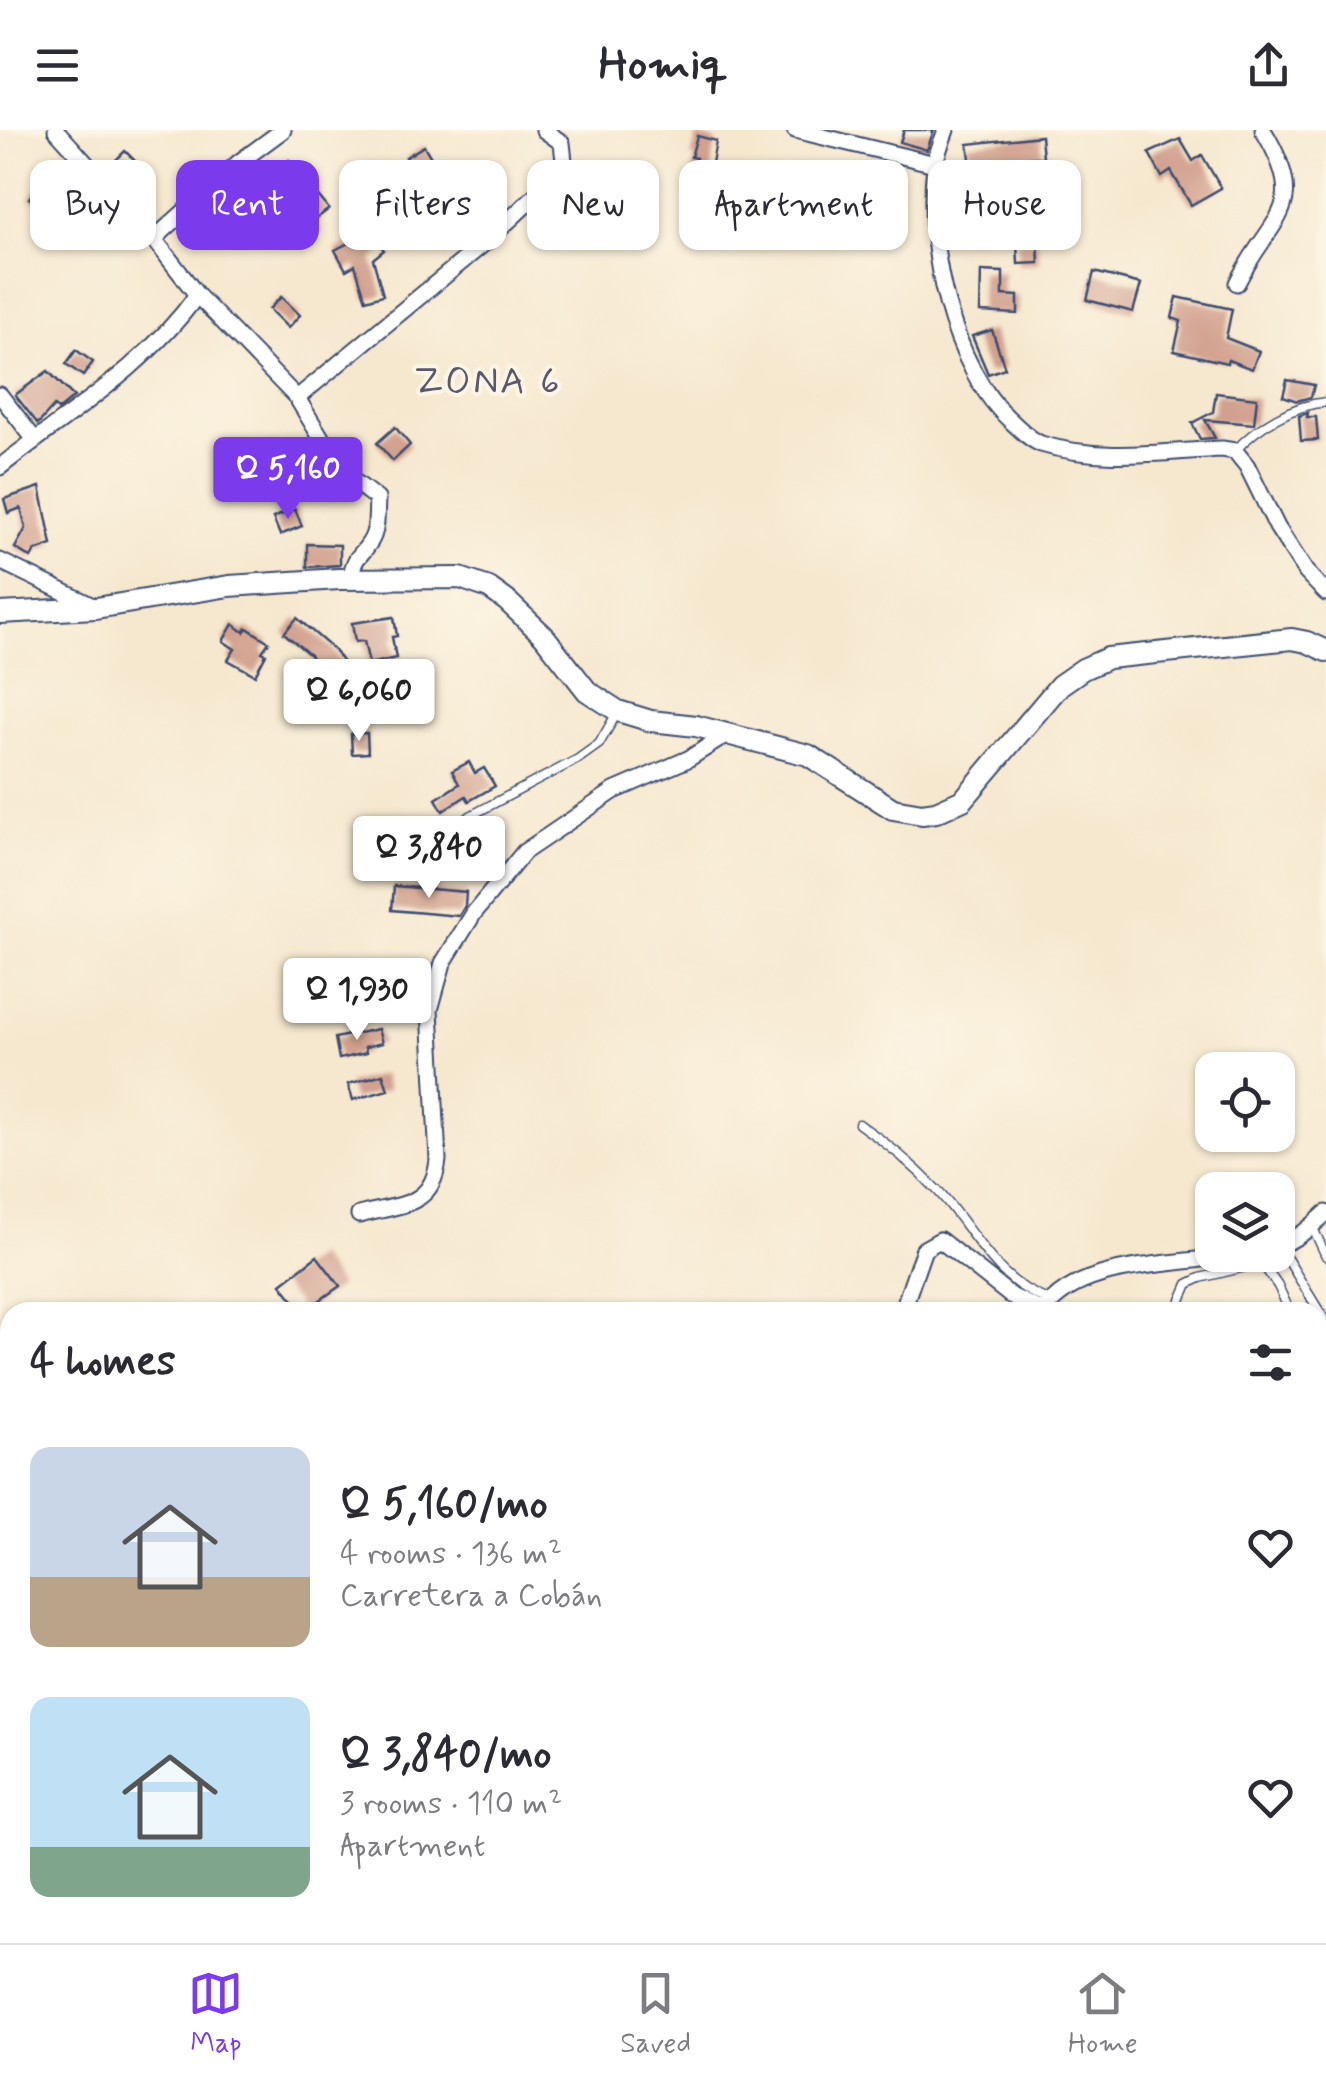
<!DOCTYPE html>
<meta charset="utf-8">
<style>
body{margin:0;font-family:Mynerve,sans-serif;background:#f7f7f7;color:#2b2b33;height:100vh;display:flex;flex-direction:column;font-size:38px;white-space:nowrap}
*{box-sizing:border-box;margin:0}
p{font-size:32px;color:#7c7c81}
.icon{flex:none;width:55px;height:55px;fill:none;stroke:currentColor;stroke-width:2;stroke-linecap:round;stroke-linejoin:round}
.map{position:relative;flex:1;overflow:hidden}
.side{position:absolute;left:0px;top:1172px;width:1328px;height:642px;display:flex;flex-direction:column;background:#fff;border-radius:30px 30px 0 0;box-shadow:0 2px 8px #0004}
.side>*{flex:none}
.hud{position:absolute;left:30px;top:30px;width:1268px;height:90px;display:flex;gap:20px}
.controls{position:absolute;left:1195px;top:922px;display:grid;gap:20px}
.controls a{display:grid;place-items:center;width:100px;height:100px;border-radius:20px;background:#fff;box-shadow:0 2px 8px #0004;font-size:50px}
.price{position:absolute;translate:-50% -85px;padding:0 22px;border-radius:10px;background:#fff;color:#222;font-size:32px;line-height:65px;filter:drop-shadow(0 2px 5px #0008)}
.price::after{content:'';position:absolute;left:50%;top:60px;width:30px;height:22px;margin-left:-15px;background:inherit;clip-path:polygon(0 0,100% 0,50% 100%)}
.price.current{background:#7c3aed;color:#fff}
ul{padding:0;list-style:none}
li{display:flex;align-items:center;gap:30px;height:250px;padding:0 30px}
li span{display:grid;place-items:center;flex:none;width:280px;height:200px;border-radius:20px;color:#555}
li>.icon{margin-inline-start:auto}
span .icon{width:120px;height:120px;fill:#fffc;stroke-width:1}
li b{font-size:42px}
h2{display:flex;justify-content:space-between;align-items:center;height:120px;padding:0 30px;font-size:42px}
.tag{padding:0 35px;border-radius:20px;background:#fff;box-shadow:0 2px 8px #0004;font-size:35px;line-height:90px}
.tag.current{background:#7c3aed;color:#fff}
header{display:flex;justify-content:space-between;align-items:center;height:130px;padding:0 30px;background:#fff;font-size:45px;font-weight:700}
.menu{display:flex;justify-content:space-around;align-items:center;height:140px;border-top:2px solid #e1e1e2;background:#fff;font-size:28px;color:#7c7c81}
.menu a{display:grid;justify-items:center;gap:5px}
.menu .current{color:#7c3aed}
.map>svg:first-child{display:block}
.building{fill:#d2a08e}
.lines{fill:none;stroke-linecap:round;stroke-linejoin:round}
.lane-casing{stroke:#3c4b6f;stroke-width:11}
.street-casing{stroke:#3c4b6f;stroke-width:19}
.secondary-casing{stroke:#3c4b6f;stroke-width:24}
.path{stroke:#3c4b6f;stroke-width:2.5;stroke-dasharray:8 8;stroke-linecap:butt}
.lane{stroke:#fff;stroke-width:8}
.street{stroke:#fff;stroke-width:15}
.secondary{stroke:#fff;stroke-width:20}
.labels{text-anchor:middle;stroke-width:8;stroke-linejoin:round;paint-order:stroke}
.quarter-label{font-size:38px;letter-spacing:2.5px;fill:#5b576f;stroke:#fcf5e5}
</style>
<header><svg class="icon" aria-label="menu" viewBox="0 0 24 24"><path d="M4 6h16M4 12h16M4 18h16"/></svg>Homiq<svg class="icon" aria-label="share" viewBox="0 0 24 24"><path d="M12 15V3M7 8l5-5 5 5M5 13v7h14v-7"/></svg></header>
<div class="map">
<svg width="1326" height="1813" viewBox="0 0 1326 1813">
<rect width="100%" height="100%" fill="#fcf5e5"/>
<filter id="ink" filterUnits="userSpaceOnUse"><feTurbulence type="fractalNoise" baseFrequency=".01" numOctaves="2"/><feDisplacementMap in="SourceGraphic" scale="20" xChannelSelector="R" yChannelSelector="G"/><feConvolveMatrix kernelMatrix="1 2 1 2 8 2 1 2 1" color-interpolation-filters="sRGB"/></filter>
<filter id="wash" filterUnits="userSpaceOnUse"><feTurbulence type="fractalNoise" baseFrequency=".0048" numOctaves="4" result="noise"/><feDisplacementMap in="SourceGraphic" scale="40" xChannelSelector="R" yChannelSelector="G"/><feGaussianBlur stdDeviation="2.25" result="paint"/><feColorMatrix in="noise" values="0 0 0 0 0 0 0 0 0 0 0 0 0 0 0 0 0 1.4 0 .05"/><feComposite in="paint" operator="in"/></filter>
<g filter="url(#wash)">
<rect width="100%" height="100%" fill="#f6e8cf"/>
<g id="blocks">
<g class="building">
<path d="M904,0H934L927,20L900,12Z"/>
<path d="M697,6L716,11L709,50L691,44L696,28L691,27Z"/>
<path d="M1041,6L1043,27L1012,29L1013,37L972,43L968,14Z"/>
<path d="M1180,9L1193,31L1202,25L1221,58L1191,75L1171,41L1162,47L1149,23Z"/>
<path d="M424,16L438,39L419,50L406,27Z"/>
<path d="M125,21L139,35L123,50L110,36Z"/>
<path d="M289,30L329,79L313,91L275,41Z"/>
<path d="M601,36L612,43L609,48L628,59L618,75L608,69L587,87L571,68L580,61L583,64Z"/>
<path d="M48,45L60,55L41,78L29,68Z"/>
<path d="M1025,61L1027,92L986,94L984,64Z"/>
<path d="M382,71L396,89L383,98L369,80Z"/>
<path d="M370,102L384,120L373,129L383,165L366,170L355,135L346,140L335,120L358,108L359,111Z"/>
<path d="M1038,111L1039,133L1018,134L1017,112Z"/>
<path d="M981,141L1003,142V165L1018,166V184L980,182Z"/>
<path d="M1094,142L1141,154L1133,182L1087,170Z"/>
<path d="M281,167L300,185L288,198L269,179Z"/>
<path d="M1177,167L1232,179L1226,208L1259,221L1252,239L1228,230L1227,233L1174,221L1181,191L1172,188Z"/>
<path d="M992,200L1005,238L988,244L972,206Z"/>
<path d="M76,220L93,232L83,246L66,234Z"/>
<path d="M48,241L74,267L58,280L54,276L38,294L15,265Z"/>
<path d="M1287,250L1314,255L1311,267L1297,271L1283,266Z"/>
<path d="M1216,263L1257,268L1254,294L1205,290L1215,308L1200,309L1192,293L1213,282Z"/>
<path d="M1308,283L1307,287H1316L1318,310L1301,311L1299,286Z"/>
<path d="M395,297L410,315L393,331L377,313Z"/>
<path d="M40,357L52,415L35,421L31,428L15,418L26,398L21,378L8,383L4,369Z"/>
<path d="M295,379L302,396L280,405L273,388Z"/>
<path d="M307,414L340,415V435L307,437Z"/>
<path d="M394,487L397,506L392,507L396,528L369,534L364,511L355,512L352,493Z"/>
<path d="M297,488L333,519L356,550L337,563L310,525L284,503Z"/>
<path d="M233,494L244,502L247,498L269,512L262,522L266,524L255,545L228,530L235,519L223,511Z"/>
<path d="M367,603L368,623L352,624L351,604Z"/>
<path d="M469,632L475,643L484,638L495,656L469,671L466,666L443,681L436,669L459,654L452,641Z"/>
<path d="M394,756L466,762L465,776L459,786L392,780Z"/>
<path d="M378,899L382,913L365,917L366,923L339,929L335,908Z"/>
<path d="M383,944L388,960L353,970L348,954Z"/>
<path d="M317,1126L340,1156L303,1182L281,1154Z"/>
</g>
</g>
</g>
<g filter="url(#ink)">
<use href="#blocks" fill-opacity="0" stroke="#3c4b6f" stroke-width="2.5"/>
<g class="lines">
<defs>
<g id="lane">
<path d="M1235,321C1257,296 1293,275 1326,272"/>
<path d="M423,739L470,686L578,629L599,614L617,583"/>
<path d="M859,994C887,1013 913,1035 936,1059C975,1100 993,1152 1051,1171"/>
<path d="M1312,1096L1326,1126"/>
<path d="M1278,1114L1326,1192"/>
<path d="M1256,1125L1278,1156L1290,1182"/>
<path d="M1185,1182L1181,1170L1188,1154L1200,1148L1262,1133"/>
<path d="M1318,1243L1319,1246"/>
</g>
<g id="street">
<path d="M56,0L154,109L197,165L297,268L342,342L377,369C376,382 378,400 370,412C358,431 356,422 350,449"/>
<path d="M795,0L935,34"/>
<path d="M946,0C942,12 936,24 935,36C925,114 952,239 1011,291C1020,299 1030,310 1041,314C1100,332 1162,322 1222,319L1235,321L1247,336L1277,397L1306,442L1326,463"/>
<path d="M154,109L238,33L283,0"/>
<path d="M1237,153C1271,84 1312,81 1263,0"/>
<path d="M0,265L35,310"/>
<path d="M297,268L487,111L555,47L564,31L562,13L544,0"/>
<path d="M0,337C68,283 146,237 197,165"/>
<path d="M0,431L95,477"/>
<path d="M359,1085C399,1074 433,1078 438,1030L430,880L443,833L474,783L524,722L614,661L688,629L728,604"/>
<path d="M1278,1115C1296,1111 1312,1096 1326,1083"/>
<path d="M902,1182L924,1119L940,1110L1011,1166L1044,1182"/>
<path d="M1043,1182C1079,1130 1172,1137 1228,1125"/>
</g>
<path id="secondary" d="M0,483L96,478L229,456L339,449L460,448L489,458L507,471L544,506L587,561L618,581L651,591L696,596L808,625L893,679L922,684L936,682L963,670L1060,555L1083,539L1108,528L1292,509L1307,512L1326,521"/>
</defs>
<use href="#lane" class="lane-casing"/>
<use href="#street" class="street-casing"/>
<use href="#secondary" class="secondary-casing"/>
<g class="path">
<path d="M500,1805H523"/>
<path d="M577,1805L600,1813"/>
<path d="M618,1805L626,1813"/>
</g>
<use href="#lane" class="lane"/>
<use href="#street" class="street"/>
<use href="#secondary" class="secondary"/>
</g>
</g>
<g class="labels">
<g class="quarter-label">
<text x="488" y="263">ZONA 6</text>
</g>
</g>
</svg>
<div class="controls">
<a><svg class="icon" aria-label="locate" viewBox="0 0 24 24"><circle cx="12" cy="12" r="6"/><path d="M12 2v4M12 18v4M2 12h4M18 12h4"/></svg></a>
<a><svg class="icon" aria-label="layers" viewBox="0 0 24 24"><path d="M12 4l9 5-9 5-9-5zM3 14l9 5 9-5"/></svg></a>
</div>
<b class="price current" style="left:288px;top:392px">Q 5,160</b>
<b class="price" style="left:359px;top:614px">Q 6,060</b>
<b class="price" style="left:429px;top:771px">Q 3,840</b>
<b class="price" style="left:357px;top:913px">Q 1,930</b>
<div class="hud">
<a class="tag">Buy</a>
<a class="tag current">Rent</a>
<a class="tag">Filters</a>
<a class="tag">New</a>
<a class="tag">Apartment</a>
<a class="tag">House</a>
</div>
<section class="side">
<h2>4 homes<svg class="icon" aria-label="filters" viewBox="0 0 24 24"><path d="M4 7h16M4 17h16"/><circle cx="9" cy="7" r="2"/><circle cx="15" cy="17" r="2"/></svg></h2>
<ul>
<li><span style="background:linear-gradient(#c9d6e8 65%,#b9a48a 0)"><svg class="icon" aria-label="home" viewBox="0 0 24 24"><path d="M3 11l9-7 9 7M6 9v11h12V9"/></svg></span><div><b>Q 5,160/mo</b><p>4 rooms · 136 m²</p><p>Carretera a Cobán</p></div><svg class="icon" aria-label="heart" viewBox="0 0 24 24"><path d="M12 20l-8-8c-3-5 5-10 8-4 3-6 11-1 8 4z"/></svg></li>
<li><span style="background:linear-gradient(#bfe0f5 75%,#7fa58c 0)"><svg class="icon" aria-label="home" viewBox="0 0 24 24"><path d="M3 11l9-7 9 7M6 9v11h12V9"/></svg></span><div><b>Q 3,840/mo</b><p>3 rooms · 110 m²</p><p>Apartment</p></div><svg class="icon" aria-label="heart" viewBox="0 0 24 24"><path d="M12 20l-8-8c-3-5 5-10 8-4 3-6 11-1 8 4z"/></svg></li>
</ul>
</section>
</div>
<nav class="menu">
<a class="current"><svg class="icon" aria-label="map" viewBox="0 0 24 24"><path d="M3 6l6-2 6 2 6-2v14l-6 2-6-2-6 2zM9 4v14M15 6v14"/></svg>Map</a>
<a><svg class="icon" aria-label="saved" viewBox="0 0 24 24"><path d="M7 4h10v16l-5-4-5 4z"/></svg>Saved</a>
<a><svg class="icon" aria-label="home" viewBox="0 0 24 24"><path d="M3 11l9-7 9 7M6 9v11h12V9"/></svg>Home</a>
</nav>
